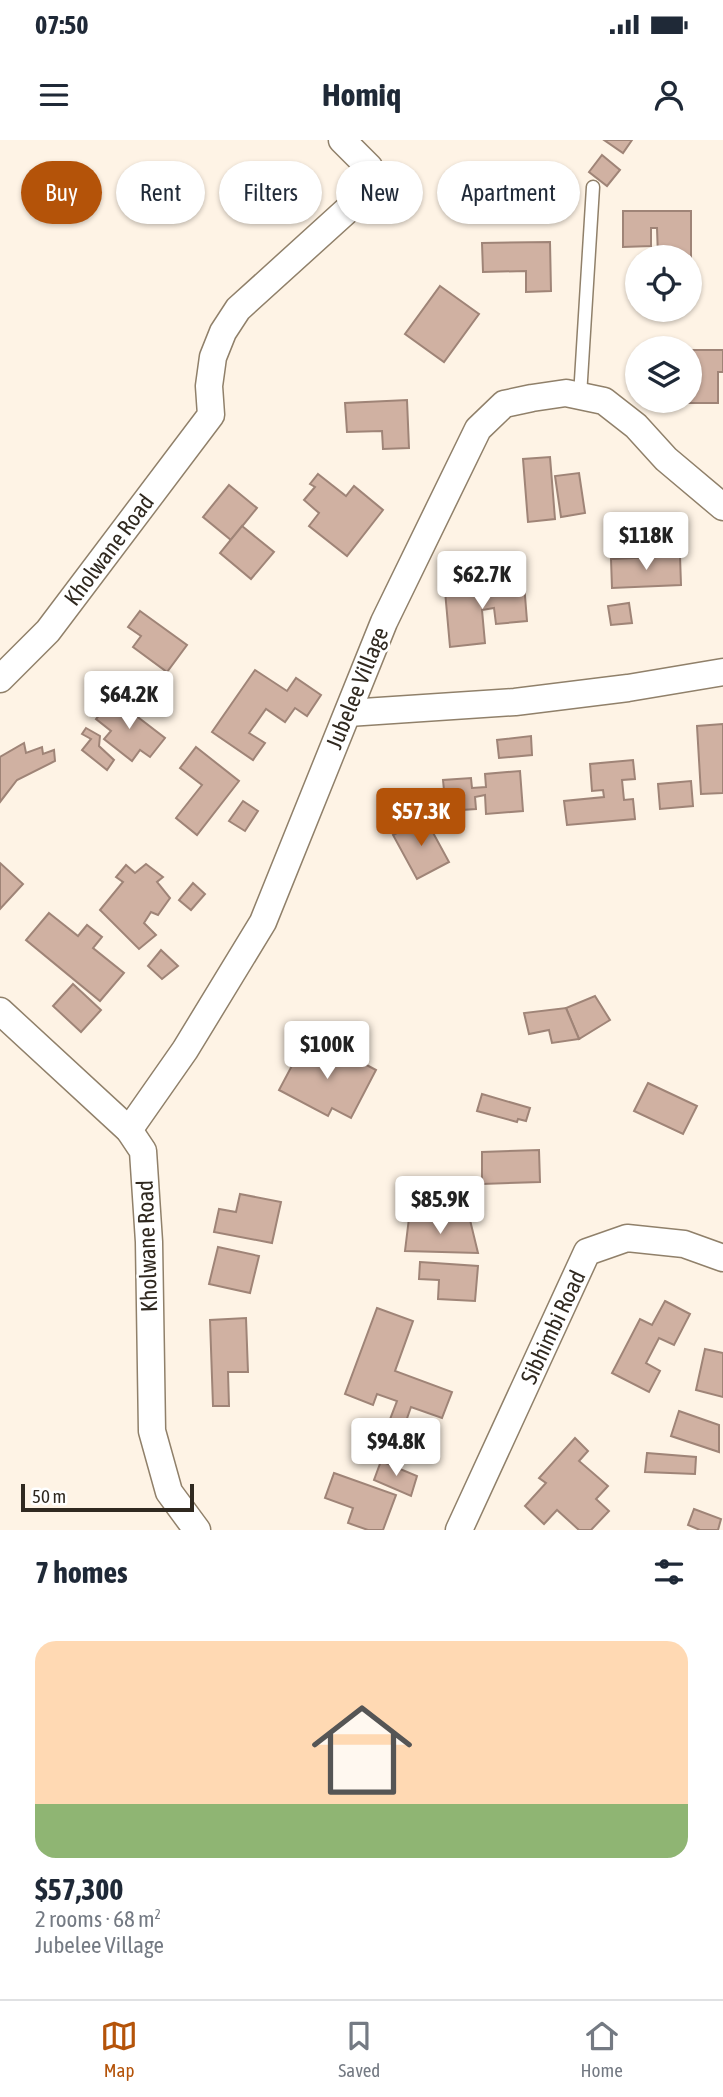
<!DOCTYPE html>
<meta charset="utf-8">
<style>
body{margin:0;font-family:"Asap Condensed",sans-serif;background:#f6f6f7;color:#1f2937;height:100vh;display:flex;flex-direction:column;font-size:26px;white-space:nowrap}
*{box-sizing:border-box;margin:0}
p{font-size:23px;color:#747a83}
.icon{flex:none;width:38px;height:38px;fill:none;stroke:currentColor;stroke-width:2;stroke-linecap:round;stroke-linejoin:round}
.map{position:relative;height:1390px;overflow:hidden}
.details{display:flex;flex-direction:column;background:#fff;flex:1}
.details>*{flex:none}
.top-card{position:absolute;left:21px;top:21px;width:682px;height:63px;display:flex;gap:14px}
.controls{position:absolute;left:625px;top:105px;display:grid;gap:14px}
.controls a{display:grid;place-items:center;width:77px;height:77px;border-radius:50%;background:#fff;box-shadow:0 2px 5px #0004;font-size:35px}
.scale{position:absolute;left:21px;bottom:18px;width:173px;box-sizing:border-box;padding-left:7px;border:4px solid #302920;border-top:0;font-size:19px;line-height:24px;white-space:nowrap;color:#302920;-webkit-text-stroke:5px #fff;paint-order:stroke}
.price{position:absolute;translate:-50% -60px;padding:0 16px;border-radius:7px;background:#fff;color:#222;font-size:23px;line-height:46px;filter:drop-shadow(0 2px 4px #0008)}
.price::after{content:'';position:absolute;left:50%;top:42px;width:21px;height:16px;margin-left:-10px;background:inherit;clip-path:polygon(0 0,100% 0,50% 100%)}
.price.selected{background:#b45309;color:#fff}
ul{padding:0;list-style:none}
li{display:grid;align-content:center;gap:14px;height:371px;padding:0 35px}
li+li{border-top:2px solid #e0e1e3}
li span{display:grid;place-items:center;height:217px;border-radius:21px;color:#555}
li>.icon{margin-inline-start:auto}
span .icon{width:126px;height:126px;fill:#fffc;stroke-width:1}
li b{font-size:30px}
h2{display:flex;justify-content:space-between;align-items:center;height:84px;padding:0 35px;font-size:30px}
.pill{padding:0 24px;border-radius:32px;background:#fff;box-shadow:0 2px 5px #0004;font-size:24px;line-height:63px}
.pill.selected{background:#b45309;color:#fff}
.status{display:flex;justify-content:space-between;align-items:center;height:49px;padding:0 35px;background:#fff;direction:ltr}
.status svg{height:19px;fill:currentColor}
header{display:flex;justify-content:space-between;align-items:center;height:91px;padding:0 35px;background:#fff;font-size:32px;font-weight:700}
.menu{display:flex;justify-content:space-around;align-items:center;height:98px;border-top:2px solid #e0e1e3;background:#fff;font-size:19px;color:#747a83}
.menu a{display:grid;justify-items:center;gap:4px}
.menu .selected{color:#b45309}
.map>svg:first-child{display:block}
.building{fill:#d0b1a2;stroke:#9f8477;stroke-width:2}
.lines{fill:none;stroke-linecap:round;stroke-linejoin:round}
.lane-casing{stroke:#90806a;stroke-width:15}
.street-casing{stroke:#90806a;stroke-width:29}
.lane{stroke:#fff;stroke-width:12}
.street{stroke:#fff;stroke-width:26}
.labels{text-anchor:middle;stroke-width:5;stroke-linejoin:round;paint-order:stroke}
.street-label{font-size:23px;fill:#302920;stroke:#fff}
</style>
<div class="status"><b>07:50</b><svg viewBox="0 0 49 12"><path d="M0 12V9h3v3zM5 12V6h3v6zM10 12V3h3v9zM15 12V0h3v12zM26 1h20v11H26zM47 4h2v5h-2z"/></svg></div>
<header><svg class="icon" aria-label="menu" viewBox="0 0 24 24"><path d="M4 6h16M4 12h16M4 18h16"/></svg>Homiq<svg class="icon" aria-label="person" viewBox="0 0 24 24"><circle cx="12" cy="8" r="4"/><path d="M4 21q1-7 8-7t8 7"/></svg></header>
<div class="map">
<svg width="723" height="1390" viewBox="0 0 723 1390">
<rect width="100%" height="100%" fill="#fef3e5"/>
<g class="building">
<path d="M604,0H632L623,13Z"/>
<path d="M602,15L620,30L607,46L589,32Z"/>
<path d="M623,71H691V132L690,117H658L657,88H651V106L623,107Z"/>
<path d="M550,102L551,151L526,152V131L483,132L482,103Z"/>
<path d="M440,146L479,174L444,222L405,194Z"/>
<path d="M690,210H723V232H718V263H688Z"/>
<path d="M407,260L409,308L383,309L382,291L347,292L345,263Z"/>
<path d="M550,317L555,379L528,382L523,319Z"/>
<path d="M579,333L585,373L561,377L555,336Z"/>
<path d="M318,334L346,356L354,346L383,370L347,416L309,386L319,373L304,360L315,347L310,344Z"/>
<path d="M229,345L257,368L231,400L203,377Z"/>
<path d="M242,386L274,412L251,439L220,413Z"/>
<path d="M680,416L681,445L612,448L611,419Z"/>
<path d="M524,443L527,481L496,484L494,468L482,470L485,503L450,507L445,451Z"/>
<path d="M629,463L632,483L611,485L608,466Z"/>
<path d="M140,471L187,505L167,532L133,507L141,496L128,487Z"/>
<path d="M255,530L287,551L296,538L321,555L307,576L295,568L285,582L266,569L249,593L265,603L253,620L212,592Z"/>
<path d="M113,558L165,598L150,617L140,610L132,621L104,599L111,591L96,579Z"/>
<path d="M723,584V653L701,654L697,586Z"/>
<path d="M86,588L100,596L99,606L114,620L107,630L82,610L91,599L82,594Z"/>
<path d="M531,596L532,615L499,618L497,600Z"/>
<path d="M24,603L26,613L42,607L43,614L54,610L55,621L17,640L0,662V617Z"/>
<path d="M196,607L239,641L197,695L176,678L202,645L180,628Z"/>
<path d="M633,620L635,639L622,640L624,660L633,659L635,679L567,685L564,661L604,657L603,650L592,651L590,624Z"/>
<path d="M520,631L523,671L486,674L485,655L475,657L476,669L446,671L443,640L471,638L472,648L486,647L485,634Z"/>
<path d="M691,641L693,666L660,669L658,644Z"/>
<path d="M243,661L258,671L245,691L229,681Z"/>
<path d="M425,678L449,722L417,739L393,695Z"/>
<path d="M0,723L23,744L0,769Z"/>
<path d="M146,724L163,737L157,742L170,758L158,775L151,772L144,783L156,795L139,809L100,770L123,742L116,737L126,725L135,733Z"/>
<path d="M193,743L205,754L191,770L179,760Z"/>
<path d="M49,773L78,796L87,785L102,797L93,808L124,833L100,861L26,800Z"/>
<path d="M161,810L178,826L162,839L148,826Z"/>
<path d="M73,844L101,870L81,892L53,866Z"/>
<path d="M595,856L610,880L579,899L566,868Z"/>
<path d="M566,868L579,899L552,903L549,890L529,894L524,873Z"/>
<path d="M304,903L335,920L346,914L376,930L351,978L332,968L328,976L279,950Z"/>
<path d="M648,943L697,966L683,994L634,971Z"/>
<path d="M482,954L530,968L526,981L518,979L517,982L477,971Z"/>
<path d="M539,1010L540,1042L482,1044V1012Z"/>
<path d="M240,1054L281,1062L272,1103L214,1092L219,1069L236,1072Z"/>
<path d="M409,1078L470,1080L478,1113L405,1111Z"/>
<path d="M218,1107L259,1116L250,1153L209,1144Z"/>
<path d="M420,1122L478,1126L475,1161L438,1159L439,1140L419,1139Z"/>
<path d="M665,1161L690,1174L674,1205L659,1198L646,1223L660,1231L649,1252L612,1233L640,1179L652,1185Z"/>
<path d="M377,1168L413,1181L395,1231L452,1252L442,1278L411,1267L404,1287L389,1282L397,1261L377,1254L373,1265L345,1254Z"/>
<path d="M246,1178L248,1232H228L229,1266H213L210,1180Z"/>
<path d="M705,1209L723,1213V1257L696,1250Z"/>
<path d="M679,1271L719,1285V1312L671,1296Z"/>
<path d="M575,1298L588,1311L579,1321L608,1346L596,1359L609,1371L591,1390H579L557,1370L544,1384L525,1366L546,1343L539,1338Z"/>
<path d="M647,1313L696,1317L695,1334L645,1332Z"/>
<path d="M381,1321L417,1336L411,1356L374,1340Z"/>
<path d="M334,1333L396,1355L383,1390H368L348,1383L353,1368L325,1358Z"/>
<path d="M694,1369L721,1379L718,1390H700L688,1385Z"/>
</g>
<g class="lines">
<defs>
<path id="lane" d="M580,256L593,47"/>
<g id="street">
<path d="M0,539L48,491L211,275L209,246L213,217L223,192L238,169L356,62L369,42V27L342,0"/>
<path d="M348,573L515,562L628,548L723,532"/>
<path d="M0,871L129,990L143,1011L149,1102L152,1291L169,1352L197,1390"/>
<path d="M129,990L185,910L263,782L384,482L478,289L504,264L532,258L566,253L604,261L636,286L666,319L723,367"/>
<path d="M459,1390L587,1112L627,1098L684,1104L723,1118"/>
</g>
</defs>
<use href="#lane" class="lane-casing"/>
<use href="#street" class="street-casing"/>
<use href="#lane" class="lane"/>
<use href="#street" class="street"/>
</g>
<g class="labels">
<g class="street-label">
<text transform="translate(109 410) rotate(-53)" y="8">Kholwane Road</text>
<text transform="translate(357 548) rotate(-68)" y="8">Jubelee Village</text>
<text transform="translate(147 1106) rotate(-92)" y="8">Kholwane Road</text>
<text transform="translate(553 1187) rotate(-65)" y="8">Sibhimbi Road</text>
</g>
</g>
</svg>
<div class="controls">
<a><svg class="icon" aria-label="locate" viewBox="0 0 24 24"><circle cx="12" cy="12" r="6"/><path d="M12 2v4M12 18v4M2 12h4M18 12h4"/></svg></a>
<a><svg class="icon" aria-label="layers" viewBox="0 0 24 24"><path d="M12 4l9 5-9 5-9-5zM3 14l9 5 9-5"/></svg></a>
</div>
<div class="scale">50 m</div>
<b class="price" style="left:646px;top:432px">$118K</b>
<b class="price" style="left:482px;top:471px">$62.7K</b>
<b class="price" style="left:129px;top:591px">$64.2K</b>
<b class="price selected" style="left:421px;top:708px">$57.3K</b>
<b class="price" style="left:327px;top:941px">$100K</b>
<b class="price" style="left:440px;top:1096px">$85.9K</b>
<b class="price" style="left:396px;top:1338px">$94.8K</b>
<div class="top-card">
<a class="pill selected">Buy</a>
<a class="pill">Rent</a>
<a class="pill">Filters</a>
<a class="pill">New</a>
<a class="pill">Apartment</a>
</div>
</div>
<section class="details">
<h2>7 homes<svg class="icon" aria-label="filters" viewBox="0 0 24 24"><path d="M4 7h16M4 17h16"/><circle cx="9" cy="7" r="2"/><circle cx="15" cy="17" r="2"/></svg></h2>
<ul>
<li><span style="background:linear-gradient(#ffd9b3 75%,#8fb573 0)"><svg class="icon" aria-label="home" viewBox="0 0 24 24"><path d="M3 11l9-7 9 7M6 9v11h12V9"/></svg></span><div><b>$57,300</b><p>2 rooms · 68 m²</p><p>Jubelee Village</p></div></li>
</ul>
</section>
<nav class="menu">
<a class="selected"><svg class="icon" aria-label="map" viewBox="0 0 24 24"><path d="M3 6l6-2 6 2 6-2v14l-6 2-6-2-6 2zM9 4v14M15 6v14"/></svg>Map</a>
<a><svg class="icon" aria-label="saved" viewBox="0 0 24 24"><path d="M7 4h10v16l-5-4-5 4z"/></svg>Saved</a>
<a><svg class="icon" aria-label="home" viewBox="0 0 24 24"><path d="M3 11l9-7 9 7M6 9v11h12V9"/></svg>Home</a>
</nav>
